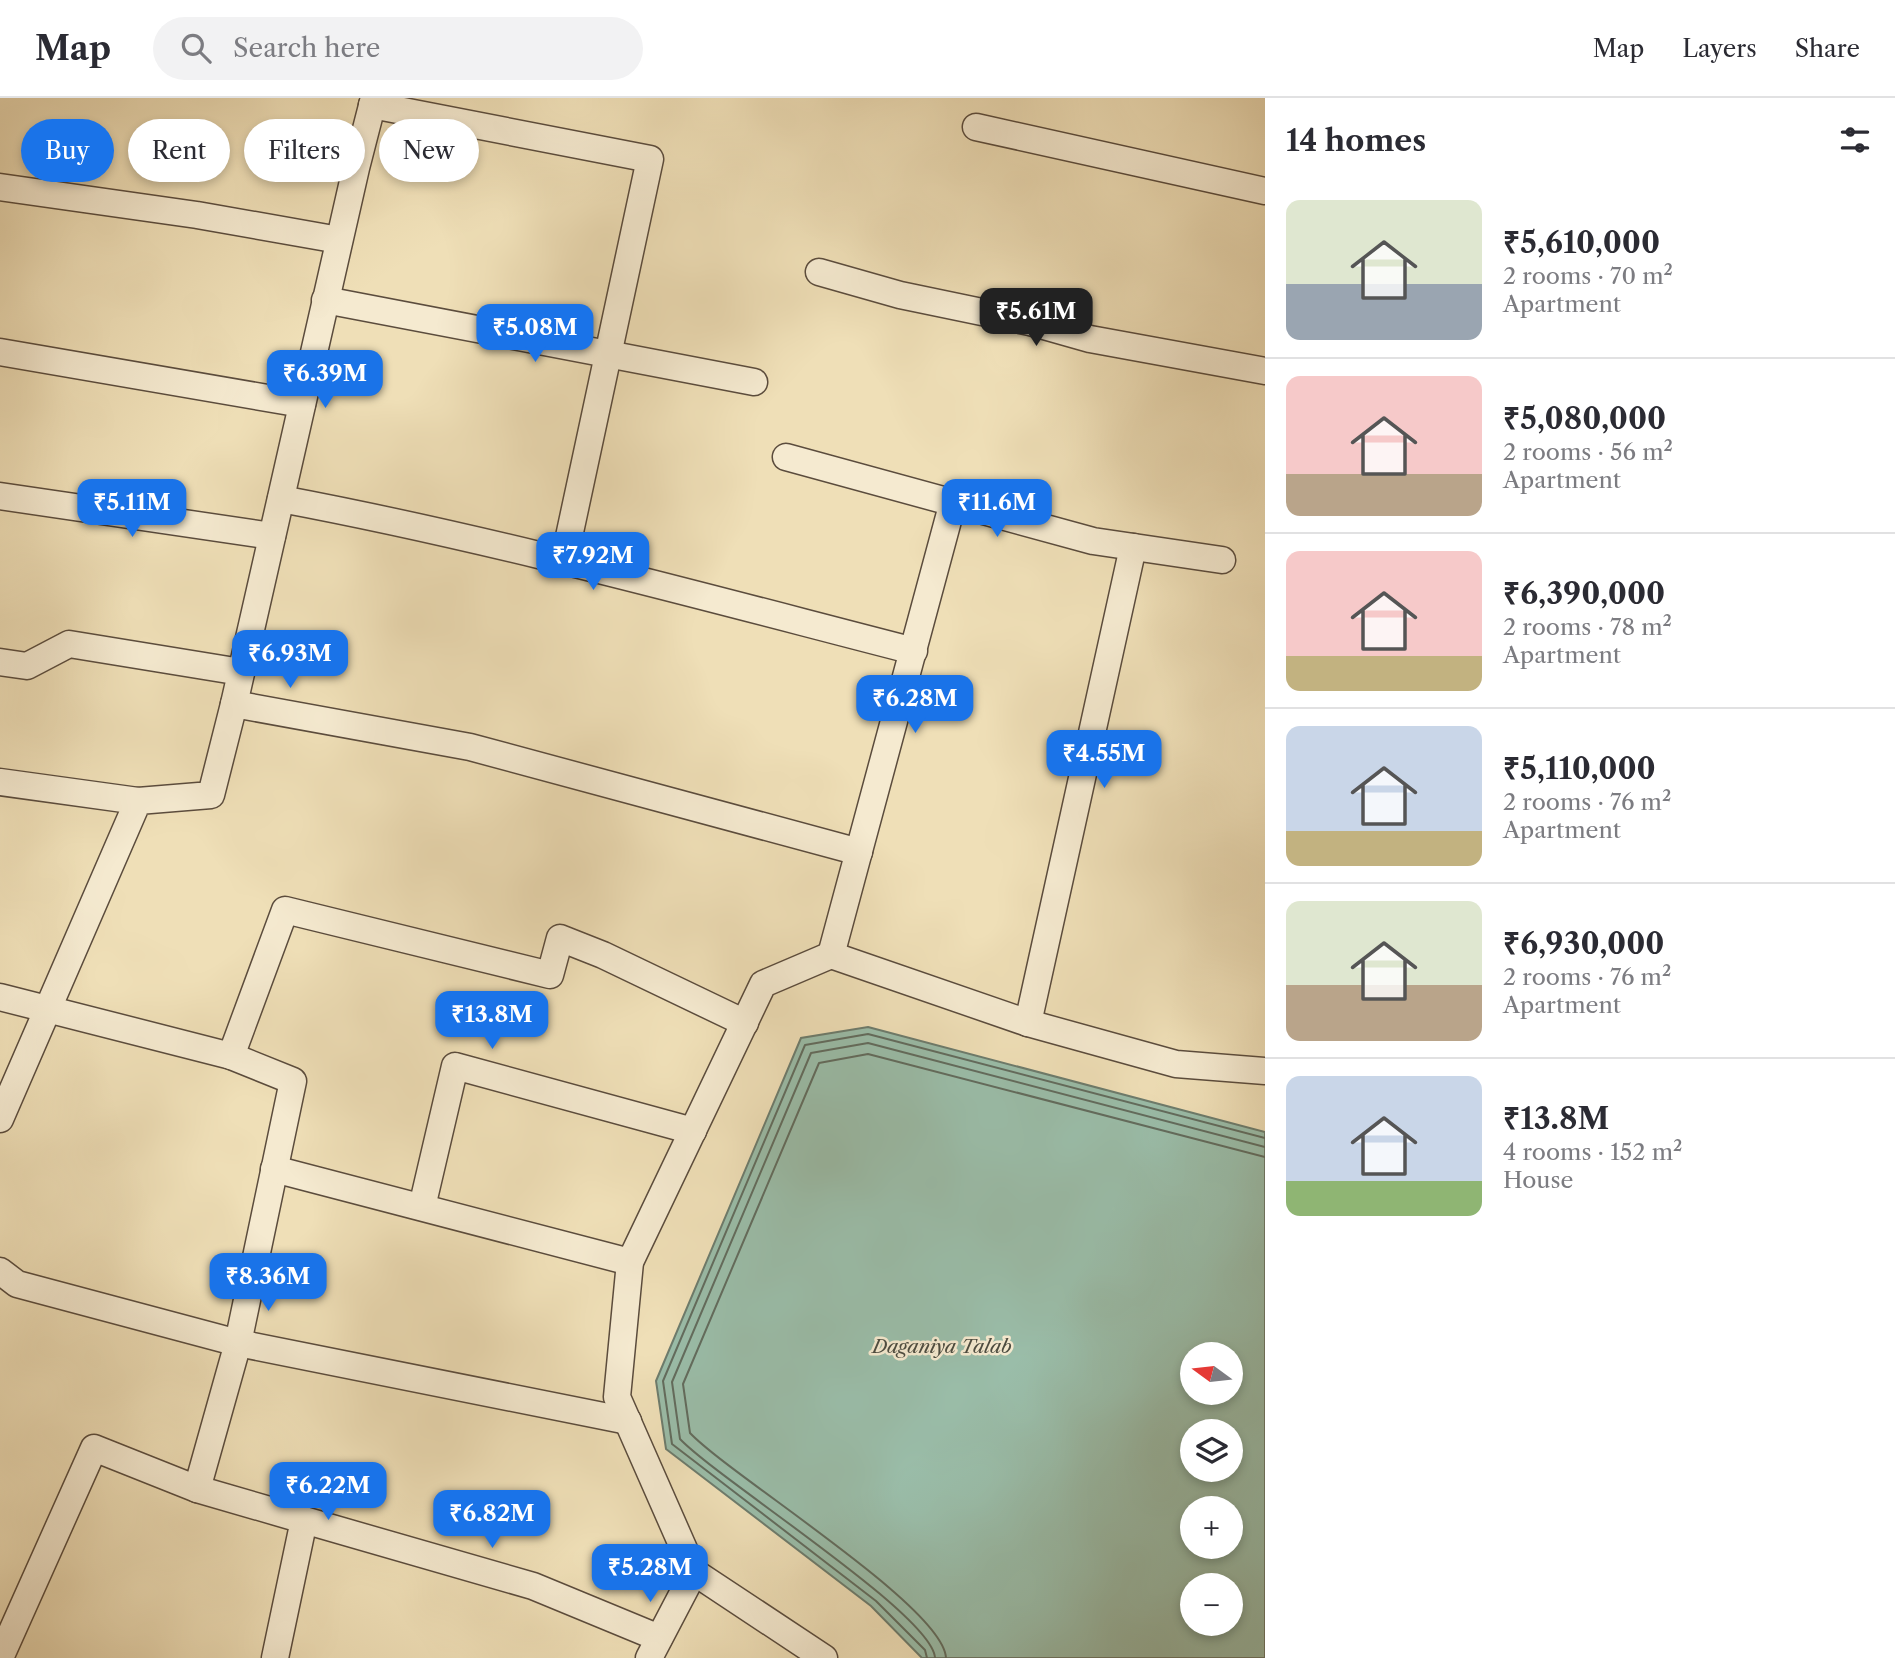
<!DOCTYPE html>
<meta charset="utf-8">
<style>
body{margin:0;font-family:"Libre Caslon Text",serif;background:#f2f2f3;color:#2b2b33;height:100vh;display:flex;flex-direction:column;font-size:26px;white-space:nowrap}
*{box-sizing:border-box;margin:0}
p{font-size:23px;color:#7c7c81}
.icon{flex:none;width:38px;height:38px;fill:none;stroke:currentColor;stroke-width:2;stroke-linecap:round;stroke-linejoin:round}
.map{position:relative;flex:1;overflow:hidden}
.panel{display:flex;flex-direction:column;background:#fff;width:630px}
.panel>*{flex:none}
.hud{position:absolute;left:21px;top:21px;width:665px;height:63px;display:flex;gap:14px}
.needle{width:46px;rotate:285deg}
.buttons{position:absolute;left:1180px;top:1244px;display:grid;gap:14px}
.buttons a{display:grid;place-items:center;width:63px;height:63px;border-radius:50%;background:#fff;box-shadow:0 4px 10px #0003;font-size:35px}
.price{position:absolute;translate:-50% -60px;padding:0 16px;border-radius:14px;background:#1a73e8;color:#fff;font-size:23px;line-height:46px;filter:drop-shadow(0 2px 4px #0008)}
.price::after{content:'';position:absolute;left:50%;top:42px;width:21px;height:16px;margin-left:-10px;background:inherit;clip-path:polygon(0 0,100% 0,50% 100%)}
.price.active{background:#222;color:#fff}
ul{padding:0;list-style:none}
li{display:flex;align-items:center;gap:21px;height:175px;padding:0 21px}
li+li{border-top:2px solid #e1e1e2}
li span{display:grid;place-items:center;flex:none;width:196px;height:140px;border-radius:14px;color:#555}
li>.icon{margin-inline-start:auto}
span .icon{width:84px;height:84px;fill:#fffc;stroke-width:1}
li b{font-size:30px}
h2{display:flex;justify-content:space-between;align-items:center;height:84px;padding:0 21px;font-size:30px}
.tag{padding:0 24px;border-radius:32px;background:#fff;box-shadow:0 4px 10px #0003;font-size:24px;line-height:63px}
.tag.active{background:#1a73e8;color:#fff}
header{display:flex;align-items:center;gap:42px;box-sizing:border-box;height:98px;padding:0 35px;background:#fff;border-bottom:2px solid #e1e1e2}
header strong{font-size:33px}
nav{display:flex;gap:38px;margin-inline-start:auto;font-size:24px}
.search{width:490px;height:63px;background:#f2f2f3;display:flex;align-items:center;gap:18px;box-sizing:border-box;padding:0 24px;border-radius:38px;color:#7c7c81;font-size:26px}
main{display:flex;flex:1;min-height:0}
.map>svg:first-child{display:block}
.water{fill:#9abda9;stroke:#6d7c6d;stroke-width:2;fill-rule:evenodd}
.lines{fill:none;stroke-linecap:round;stroke-linejoin:round}
.shore{stroke:#626c5e;stroke-width:2}
.minor-casing{stroke:#5b4c3d;stroke-width:29}
.minor{stroke:#f5ead0;stroke-width:26}
.labels{text-anchor:middle;stroke-width:5;stroke-linejoin:round;paint-order:stroke}
.water-label{font-size:19px;font-style:italic;fill:#4c4c41;stroke:#f5ead0}
</style>
<header>
<strong>Map</strong>
<div class="search"><svg class="icon" aria-label="search" viewBox="0 0 24 24"><circle cx="10" cy="10" r="6"/><path d="M15 15l6 6"/></svg>Search here</div>
<nav><a>Map</a><a>Layers</a><a>Share</a></nav>
</header>
<main>
<div class="map">
<svg width="1265" height="1560" viewBox="0 0 1265 1560">
<rect width="100%" height="100%" fill="#efdfb7"/>
<filter id="stains"><feTurbulence type="fractalNoise" baseFrequency=".00286" numOctaves="4"/><feColorMatrix values="0 0 0 0 .2 0 0 0 0 .09 0 0 0 0 .02 0 0 0 .5 -.17"/></filter>
<radialGradient id="worn" r=".72"><stop offset=".6" stop-color="#630" stop-opacity="0"/><stop offset="1" stop-color="#630" stop-opacity=".3"/></radialGradient>
<path class="water" d="M868,929L1265,1034V1560H922L871,1508L666,1351L656,1283L801,940ZM1192,1256H1230V1295H1192ZM1192,1334H1230V1372H1192ZM1192,1410H1230V1449H1192ZM1192,1488H1230V1526H1192Z"/>
<g class="lines">
<g class="shore">
<path d="M927,1560L925,1552L876,1503L672,1346L663,1283L805,947L868,936L1265,1040"/>
<path d="M935,1560C933,1517 719,1382 680,1341L672,1284L811,955L868,945L1265,1049"/>
<path d="M946,1560C944,1509 732,1379 690,1335L683,1286L819,965L868,956L1265,1059"/>
</g>
<defs>
<g id="minor">
<path d="M372,7L650,61L564,462"/>
<path d="M976,29L1265,93"/>
<path d="M0,89L197,117L339,142"/>
<path d="M819,174L900,197L1030,224L1090,241L1265,273"/>
<path d="M325,202L754,284"/>
<path d="M0,254L302,306"/>
<path d="M786,359L1093,443L1222,462"/>
<path d="M0,398L272,438"/>
<path d="M281,401C494,441 704,499 914,553"/>
<path d="M0,564L27,568L69,546L241,574"/>
<path d="M234,606L356,70L374,0"/>
<path d="M0,684L138,703"/>
<path d="M831,857L953,404"/>
<path d="M0,899L231,958L293,983L238,1245L197,1391L94,1350L0,1560"/>
<path d="M1028,925L1133,449"/>
<path d="M231,958L285,812L550,877L560,840L603,857L745,925"/>
<path d="M0,1021L138,703L211,697L234,606L470,649L859,754"/>
<path d="M274,1071L630,1164"/>
<path d="M422,1109L455,968L693,1033"/>
<path d="M0,1173L17,1186L238,1245L628,1323"/>
<path d="M197,1391L304,1422L275,1560"/>
<path d="M304,1422L533,1488L659,1540"/>
<path d="M649,1560L694,1474"/>
<path d="M824,1560L694,1474L617,1299L630,1164L763,886L831,857L1028,925L1176,966L1265,973"/>
</g>
</defs>
<use href="#minor" class="minor-casing"/>
<use href="#minor" class="minor"/>
</g>
<g class="labels">
<g class="water-label">
<text x="942" y="1255">Daganiya Talab</text>
</g>
</g>
<rect width="100%" height="100%" filter="url(#stains)"/>
<rect width="100%" height="100%" fill="url(#worn)"/>
</svg>
<div class="buttons">
<a><svg class="needle" viewBox="-14 -14 28 28"><path d="M0-13l5 13h-10z" fill="#e53935"/><path d="M0 13l5-13h-10z" fill="#7c7c81"/></svg></a>
<a><svg class="icon" aria-label="layers" viewBox="0 0 24 24"><path d="M12 4l9 5-9 5-9-5zM3 14l9 5 9-5"/></svg></a>
<a>+</a>
<a>−</a>
</div>
<b class="price active" style="left:1036px;top:250px">₹5.61M</b>
<b class="price" style="left:535px;top:266px">₹5.08M</b>
<b class="price" style="left:325px;top:312px">₹6.39M</b>
<b class="price" style="left:132px;top:441px">₹5.11M</b>
<b class="price" style="left:997px;top:441px">₹11.6M</b>
<b class="price" style="left:593px;top:494px">₹7.92M</b>
<b class="price" style="left:290px;top:592px">₹6.93M</b>
<b class="price" style="left:915px;top:637px">₹6.28M</b>
<b class="price" style="left:1104px;top:692px">₹4.55M</b>
<b class="price" style="left:492px;top:953px">₹13.8M</b>
<b class="price" style="left:268px;top:1215px">₹8.36M</b>
<b class="price" style="left:328px;top:1424px">₹6.22M</b>
<b class="price" style="left:492px;top:1452px">₹6.82M</b>
<b class="price" style="left:650px;top:1506px">₹5.28M</b>
<div class="hud">
<a class="tag active">Buy</a>
<a class="tag">Rent</a>
<a class="tag">Filters</a>
<a class="tag">New</a>
</div>
</div>
<section class="panel">
<h2>14 homes<svg class="icon" aria-label="filters" viewBox="0 0 24 24"><path d="M4 7h16M4 17h16"/><circle cx="9" cy="7" r="2"/><circle cx="15" cy="17" r="2"/></svg></h2>
<ul>
<li><span style="background:linear-gradient(#dfe7d0 60%,#9aa5b1 0)"><svg class="icon" aria-label="home" viewBox="0 0 24 24"><path d="M3 11l9-7 9 7M6 9v11h12V9"/></svg></span><div><b>₹5,610,000</b><p>2 rooms · 70 m²</p><p>Apartment</p></div></li>
<li><span style="background:linear-gradient(#f6c9c9 70%,#b9a48a 0)"><svg class="icon" aria-label="home" viewBox="0 0 24 24"><path d="M3 11l9-7 9 7M6 9v11h12V9"/></svg></span><div><b>₹5,080,000</b><p>2 rooms · 56 m²</p><p>Apartment</p></div></li>
<li><span style="background:linear-gradient(#f6c9c9 75%,#c2b280 0)"><svg class="icon" aria-label="home" viewBox="0 0 24 24"><path d="M3 11l9-7 9 7M6 9v11h12V9"/></svg></span><div><b>₹6,390,000</b><p>2 rooms · 78 m²</p><p>Apartment</p></div></li>
<li><span style="background:linear-gradient(#c9d6e8 75%,#c2b280 0)"><svg class="icon" aria-label="home" viewBox="0 0 24 24"><path d="M3 11l9-7 9 7M6 9v11h12V9"/></svg></span><div><b>₹5,110,000</b><p>2 rooms · 76 m²</p><p>Apartment</p></div></li>
<li><span style="background:linear-gradient(#dfe7d0 60%,#b9a48a 0)"><svg class="icon" aria-label="home" viewBox="0 0 24 24"><path d="M3 11l9-7 9 7M6 9v11h12V9"/></svg></span><div><b>₹6,930,000</b><p>2 rooms · 76 m²</p><p>Apartment</p></div></li>
<li><span style="background:linear-gradient(#c9d6e8 75%,#8fb573 0)"><svg class="icon" aria-label="home" viewBox="0 0 24 24"><path d="M3 11l9-7 9 7M6 9v11h12V9"/></svg></span><div><b>₹13.8M</b><p>4 rooms · 152 m²</p><p>House</p></div></li>
</ul>
</section>
</main>
